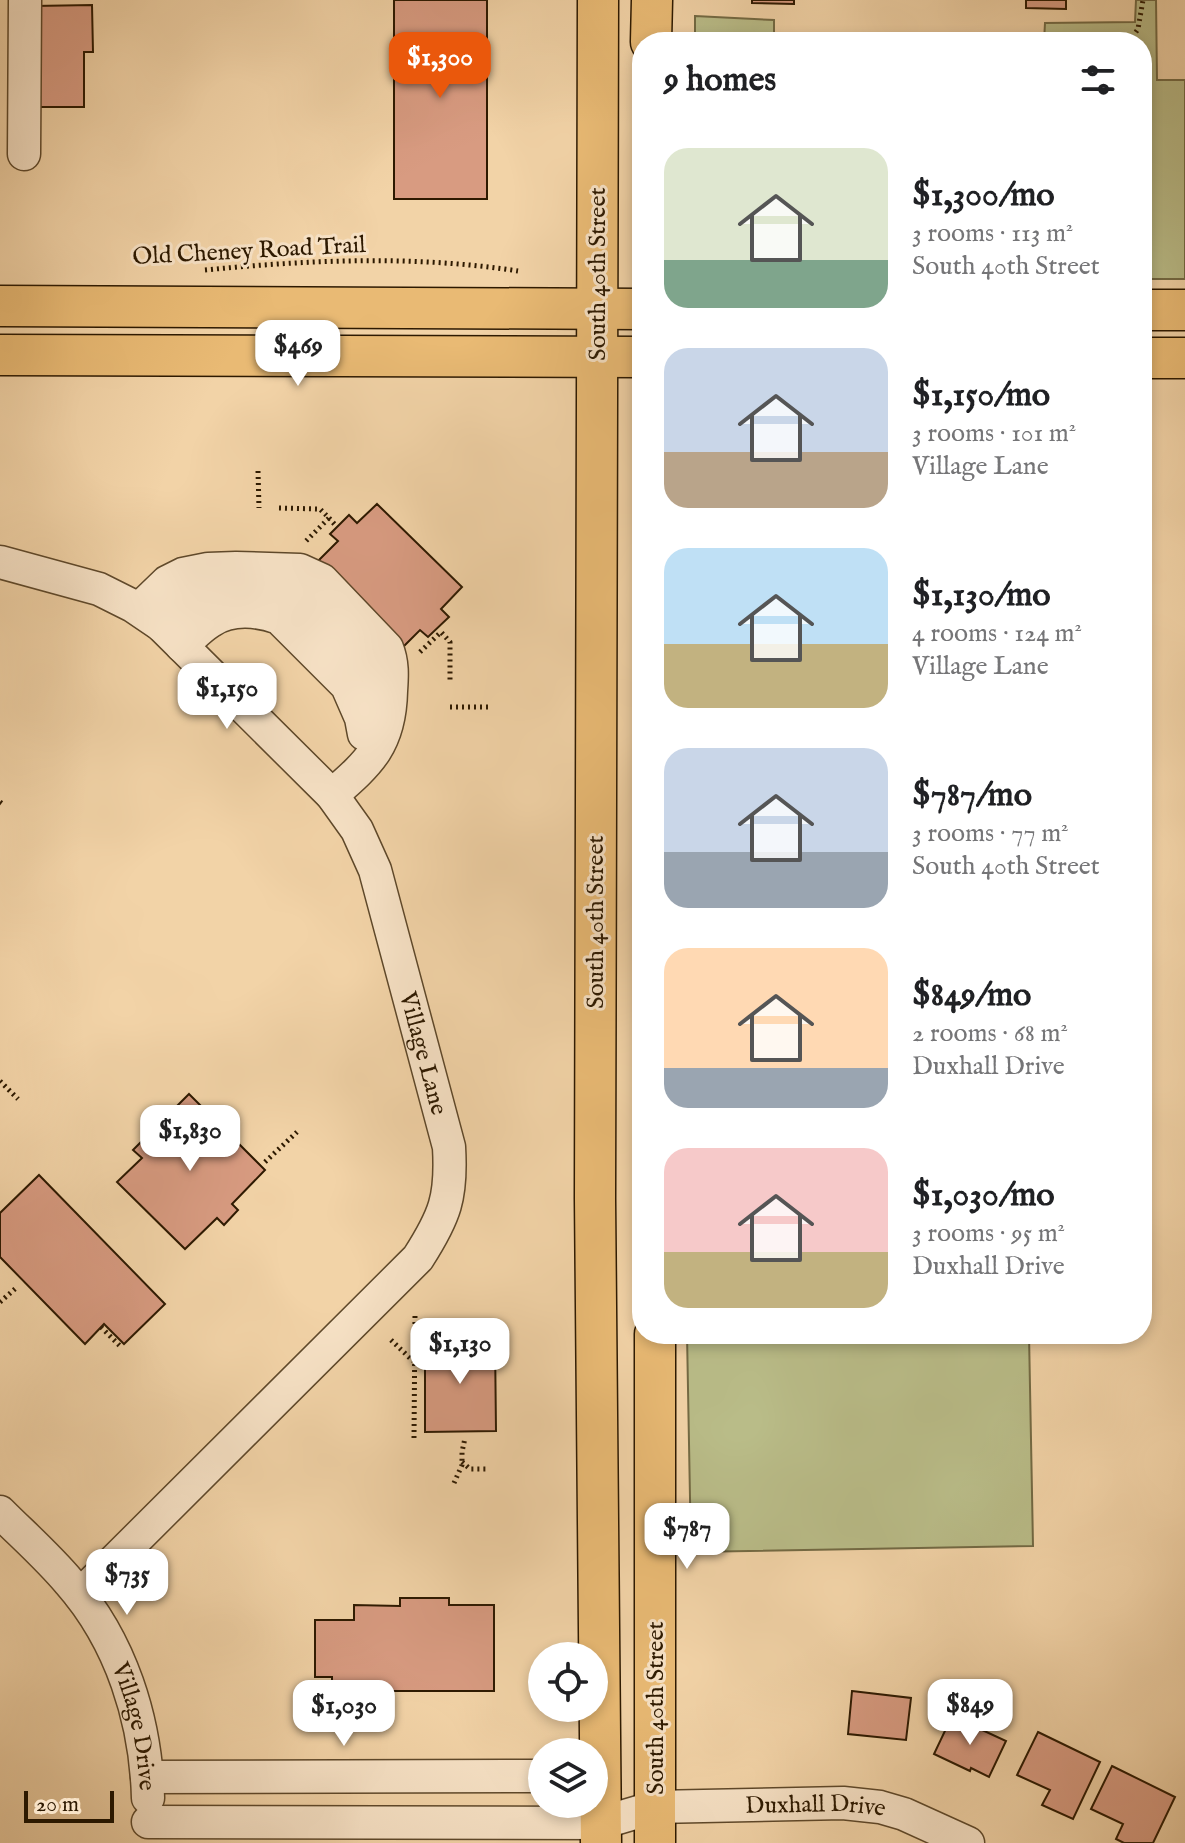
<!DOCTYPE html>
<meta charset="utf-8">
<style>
body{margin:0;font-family:"IM FELL English",serif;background:#f2f2f2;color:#202124;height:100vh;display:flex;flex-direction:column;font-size:30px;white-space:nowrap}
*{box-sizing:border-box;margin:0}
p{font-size:26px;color:#757577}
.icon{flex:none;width:44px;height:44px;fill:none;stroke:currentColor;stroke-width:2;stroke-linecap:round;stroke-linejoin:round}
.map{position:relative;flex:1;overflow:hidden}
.sheet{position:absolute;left:632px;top:32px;width:520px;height:1312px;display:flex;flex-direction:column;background:#fff;border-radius:32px;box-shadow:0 4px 12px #0003}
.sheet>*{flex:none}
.buttons{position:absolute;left:528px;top:1642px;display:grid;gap:16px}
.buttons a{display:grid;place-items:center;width:80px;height:80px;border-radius:50%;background:#fff;box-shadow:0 4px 12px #0003;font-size:40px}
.scale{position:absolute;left:24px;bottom:20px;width:90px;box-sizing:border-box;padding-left:8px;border:4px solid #2d1900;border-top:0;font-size:22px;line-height:28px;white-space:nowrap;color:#2d1900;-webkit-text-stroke:6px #f7e2c6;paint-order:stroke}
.price{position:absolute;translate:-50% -68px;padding:0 18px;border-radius:16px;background:#fff;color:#222;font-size:26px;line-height:52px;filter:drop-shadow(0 2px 4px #0008)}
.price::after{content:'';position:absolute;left:50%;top:48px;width:24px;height:18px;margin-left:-12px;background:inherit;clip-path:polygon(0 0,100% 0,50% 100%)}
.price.on{background:#ea580c;color:#fff}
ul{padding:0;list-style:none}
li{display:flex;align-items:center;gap:24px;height:200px;padding:0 32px}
li span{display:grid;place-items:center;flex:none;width:224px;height:160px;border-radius:24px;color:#555}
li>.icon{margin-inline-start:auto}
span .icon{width:96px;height:96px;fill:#fffc;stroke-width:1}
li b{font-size:34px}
h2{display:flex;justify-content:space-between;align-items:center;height:96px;padding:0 32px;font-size:34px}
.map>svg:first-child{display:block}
.green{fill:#b9bc88;stroke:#736a44;stroke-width:2}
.building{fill:#d89b81;stroke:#2d1900;stroke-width:2}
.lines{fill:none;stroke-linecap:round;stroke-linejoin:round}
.minor-casing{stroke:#5e482a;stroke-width:35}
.major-casing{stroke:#2d1900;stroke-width:43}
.path{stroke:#2d1900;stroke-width:5;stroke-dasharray:2 4;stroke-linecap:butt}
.minor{stroke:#f7e2c6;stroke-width:32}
.major{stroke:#e9ba74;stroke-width:40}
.labels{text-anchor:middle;stroke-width:6;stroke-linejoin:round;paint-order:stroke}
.street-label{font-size:24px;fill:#2d1900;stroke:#f7e2c6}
</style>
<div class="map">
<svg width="1185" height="1843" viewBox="0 0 1185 1843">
<rect width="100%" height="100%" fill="#f2d3a7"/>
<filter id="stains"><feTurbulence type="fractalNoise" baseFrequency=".0025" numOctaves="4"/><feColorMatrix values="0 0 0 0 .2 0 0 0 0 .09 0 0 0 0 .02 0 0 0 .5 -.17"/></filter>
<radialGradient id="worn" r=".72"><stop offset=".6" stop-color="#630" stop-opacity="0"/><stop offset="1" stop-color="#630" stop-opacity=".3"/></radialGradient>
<g class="green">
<path d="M1136,0H1156L1157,80H1185V279H1142V42H1044L1045,23L1135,22Z"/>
<path d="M695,16L774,20V42H695Z"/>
<path d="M687,1334H1029L1033,1546L691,1552Z"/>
</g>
<g class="building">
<rect x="394" y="0" width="93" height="199"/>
<path d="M752,0H794V4L752,3Z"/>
<path d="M1026,0H1066V9L1026,8Z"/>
<path d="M92,5L93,52H84V107H34V6Z"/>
<path d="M377,504L462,587L441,609L449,617L428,637L420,630L400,650L314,565L338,541L330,534L349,515L357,523Z"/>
<path d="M189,1094L265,1170L232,1204L238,1210L224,1225L217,1218L185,1249L117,1182L142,1158L133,1150Z"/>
<path d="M39,1175L165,1304L124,1344L104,1324L85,1344L0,1257V1213Z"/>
<path d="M425,1340H495L496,1431L425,1432Z"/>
<path d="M400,1598H449V1605H494V1691H332V1677H315V1620H354V1605L400,1606Z"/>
<path d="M852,1691L911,1698L906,1740L848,1734Z"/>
<path d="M952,1716L1006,1741L989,1777L971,1768L970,1771L934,1754Z"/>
<path d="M1038,1732L1100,1762L1073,1819L1042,1805L1050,1790L1017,1775Z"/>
<path d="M1112,1766L1175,1797L1153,1843H1124L1116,1839L1123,1824L1091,1809Z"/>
</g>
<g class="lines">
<defs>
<g id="minor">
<path d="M24,154L25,0"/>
<path id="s1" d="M0,562L99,589L133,606L161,625L332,795L357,830L375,870L449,1147C452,1197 445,1216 418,1258L80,1595"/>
<path d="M139,609L167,582L183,574L208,569L236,568L300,570L322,580L387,648C393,663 392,676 391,691C390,744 370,762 332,795"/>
<path d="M161,625C172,616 183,604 196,598C225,586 286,586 311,607C327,624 363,655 370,676C374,689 373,702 373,715"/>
<path d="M182,646C191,637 201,627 211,621C231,608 258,610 279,618L347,686L361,718L364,734"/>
<path id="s2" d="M0,1512C23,1535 48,1557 69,1582C121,1641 146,1720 148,1798"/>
<path d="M147,1777L542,1776"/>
<path id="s3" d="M148,1822L601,1823L655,1807L843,1803L880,1807L904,1814L968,1843"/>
</g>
<g id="major">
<path d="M598,0L595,1199L601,1843"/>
<path d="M651,42L652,0"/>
<path d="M0,306L642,309"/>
<path d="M1142,310H1185"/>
<path d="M0,355L642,357"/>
<path d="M1142,358H1185"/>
<path d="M655,1843V1334"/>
</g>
</defs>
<use href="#minor" class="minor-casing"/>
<use href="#major" class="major-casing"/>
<g class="path">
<path d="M1129,42L1138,29L1143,0"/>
<path d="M205,270C309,260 414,255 518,271"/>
<path d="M258,471L259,508"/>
<path d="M279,508L320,509L329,518L305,542"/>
<path d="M329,518L337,527"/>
<path d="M420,652L441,632L450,642V683"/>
<path d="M450,707H489"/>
<path d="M0,802L4,805"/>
<path d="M0,1081L18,1099"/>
<path d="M265,1162L297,1132"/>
<path d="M0,1302L16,1288"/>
<path d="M101,1327L121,1347"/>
<path d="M391,1340L413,1361"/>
<path d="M414,1438L415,1316"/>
<path d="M462,1462L470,1469H487"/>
<path d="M454,1483L462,1465V1452L465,1438"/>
</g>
<use href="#minor" class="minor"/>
<use href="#major" class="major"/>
</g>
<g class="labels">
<g class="street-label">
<text transform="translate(249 250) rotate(-3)" y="8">Old Cheney Road Trail</text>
<text transform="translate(597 274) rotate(-90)" y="8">South 40th Street</text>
<text transform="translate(595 922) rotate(-90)" y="8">South 40th Street</text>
<text dy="8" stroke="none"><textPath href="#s1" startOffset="692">Village Lane</textPath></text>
<text transform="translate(655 1708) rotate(-90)" y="8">South 40th Street</text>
<text dy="8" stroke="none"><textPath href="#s2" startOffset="260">Village Drive</textPath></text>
<text dy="8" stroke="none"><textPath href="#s3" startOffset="670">Duxhall Drive</textPath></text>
</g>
</g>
<rect width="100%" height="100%" filter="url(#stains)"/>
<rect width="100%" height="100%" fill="url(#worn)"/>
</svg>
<div class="buttons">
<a><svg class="icon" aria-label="locate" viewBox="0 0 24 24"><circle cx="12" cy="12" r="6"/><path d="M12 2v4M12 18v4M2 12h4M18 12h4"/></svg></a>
<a><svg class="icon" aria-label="layers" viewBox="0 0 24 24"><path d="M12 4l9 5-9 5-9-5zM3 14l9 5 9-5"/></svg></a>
</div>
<div class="scale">20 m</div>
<b class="price on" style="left:440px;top:100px">$1,300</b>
<b class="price" style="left:298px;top:388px">$469</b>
<b class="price" style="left:227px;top:731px">$1,150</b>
<b class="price" style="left:190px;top:1173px">$1,830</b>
<b class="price" style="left:460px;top:1386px">$1,130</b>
<b class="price" style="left:687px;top:1571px">$787</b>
<b class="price" style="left:127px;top:1617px">$735</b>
<b class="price" style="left:970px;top:1747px">$849</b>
<b class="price" style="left:344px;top:1748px">$1,030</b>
<section class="sheet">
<h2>9 homes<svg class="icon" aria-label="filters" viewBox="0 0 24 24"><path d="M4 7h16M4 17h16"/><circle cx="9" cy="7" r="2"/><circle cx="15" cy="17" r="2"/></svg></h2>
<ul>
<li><span style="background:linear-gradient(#dfe7d0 70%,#7fa58c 0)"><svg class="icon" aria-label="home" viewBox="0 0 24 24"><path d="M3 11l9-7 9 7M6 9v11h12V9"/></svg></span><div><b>$1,300/mo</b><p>3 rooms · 113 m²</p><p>South 40th Street</p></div></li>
<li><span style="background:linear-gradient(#c9d6e8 65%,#b9a48a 0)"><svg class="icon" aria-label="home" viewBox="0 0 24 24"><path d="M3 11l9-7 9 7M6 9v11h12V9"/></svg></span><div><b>$1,150/mo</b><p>3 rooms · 101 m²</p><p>Village Lane</p></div></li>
<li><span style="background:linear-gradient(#bfe0f5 60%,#c2b280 0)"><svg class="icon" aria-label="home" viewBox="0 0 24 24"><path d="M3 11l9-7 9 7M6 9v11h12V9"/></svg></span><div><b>$1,130/mo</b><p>4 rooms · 124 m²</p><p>Village Lane</p></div></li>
<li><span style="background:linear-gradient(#c9d6e8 65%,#9aa5b1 0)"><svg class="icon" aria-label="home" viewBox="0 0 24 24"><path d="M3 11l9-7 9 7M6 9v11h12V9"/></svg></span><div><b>$787/mo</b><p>3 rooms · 77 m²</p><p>South 40th Street</p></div></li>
<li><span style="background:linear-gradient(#ffd9b3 75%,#9aa5b1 0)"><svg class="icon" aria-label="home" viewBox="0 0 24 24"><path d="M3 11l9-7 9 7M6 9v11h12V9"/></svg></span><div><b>$849/mo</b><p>2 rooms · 68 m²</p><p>Duxhall Drive</p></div></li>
<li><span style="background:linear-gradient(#f6c9c9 65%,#c2b280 0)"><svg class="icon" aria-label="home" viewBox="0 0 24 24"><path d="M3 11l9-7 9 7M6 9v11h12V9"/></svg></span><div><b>$1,030/mo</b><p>3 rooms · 95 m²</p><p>Duxhall Drive</p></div></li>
</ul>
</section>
</div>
